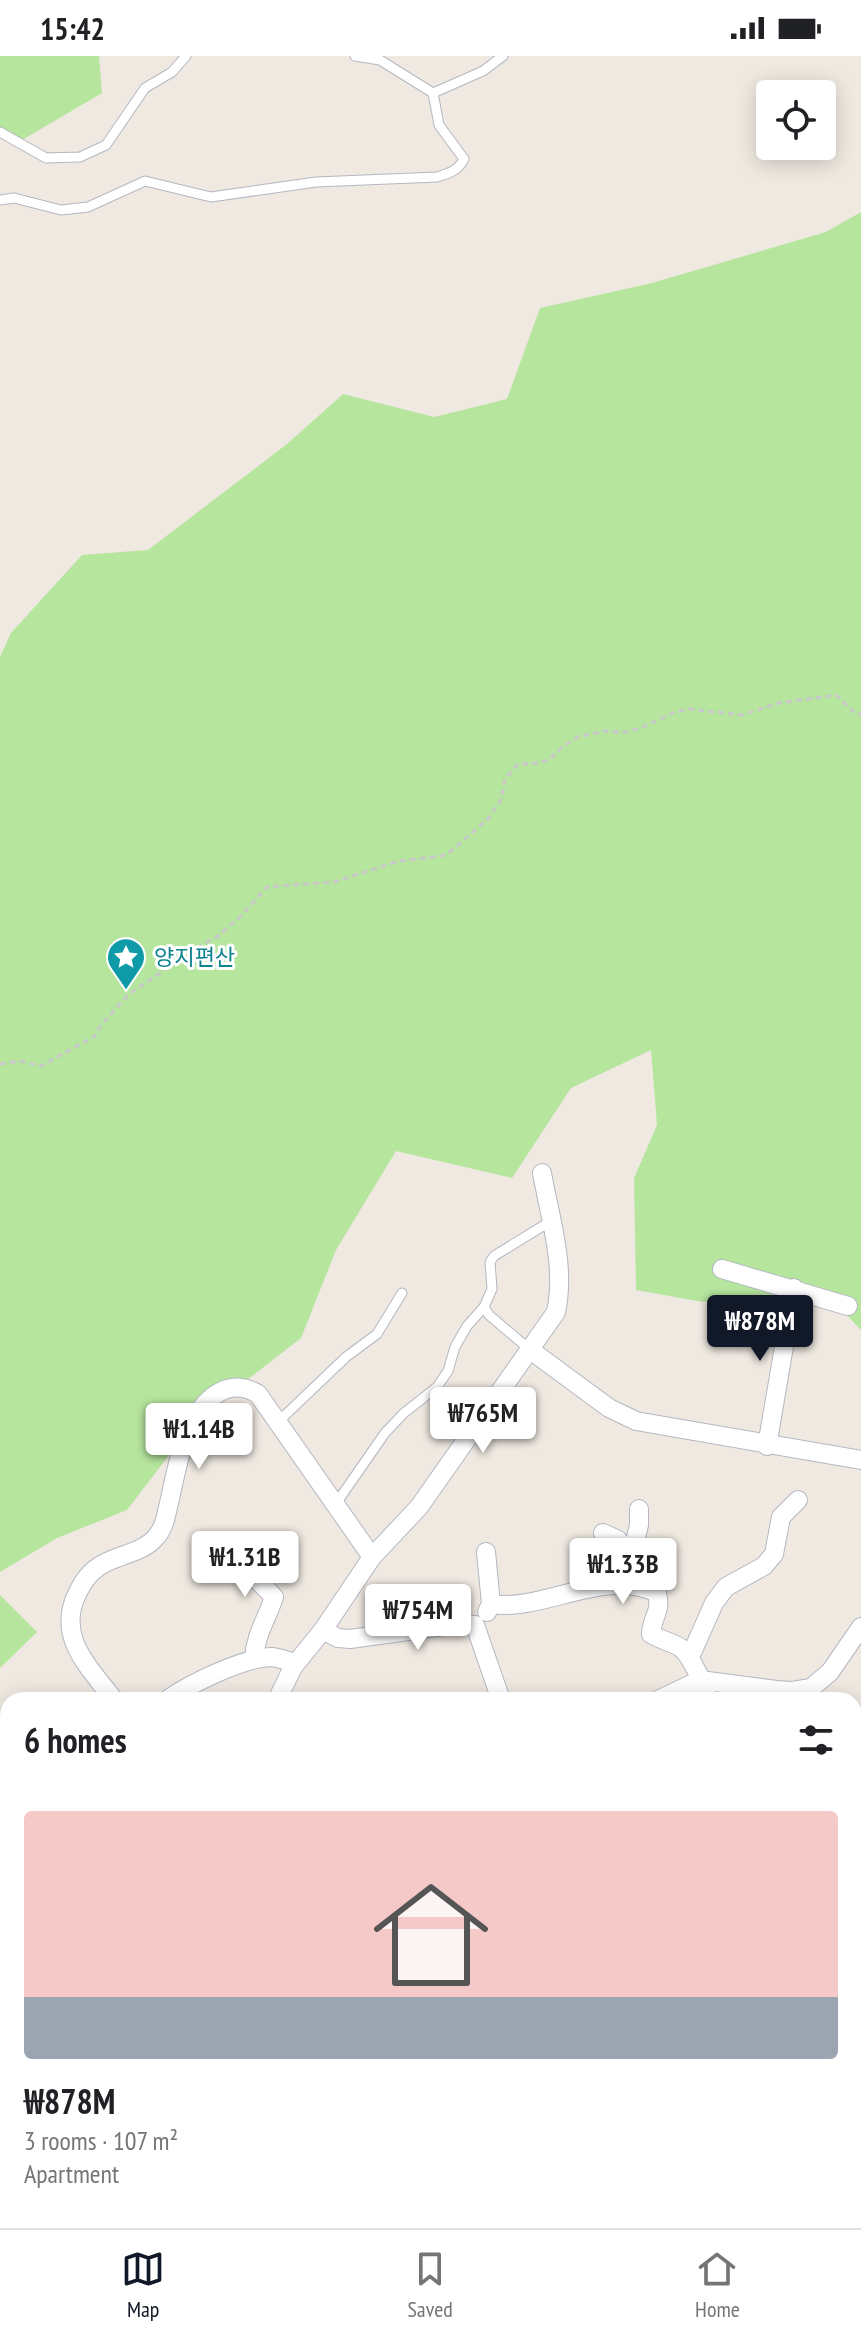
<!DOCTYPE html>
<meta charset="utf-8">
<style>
body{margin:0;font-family:"PT Sans Narrow","Noto Sans KR",sans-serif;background:#f2f2f2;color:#202124;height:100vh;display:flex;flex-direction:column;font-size:30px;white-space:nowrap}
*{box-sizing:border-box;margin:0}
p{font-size:26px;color:#757577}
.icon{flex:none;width:44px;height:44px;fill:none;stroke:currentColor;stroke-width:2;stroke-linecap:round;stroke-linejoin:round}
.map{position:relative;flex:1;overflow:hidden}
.panel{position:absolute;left:0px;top:1636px;width:862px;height:536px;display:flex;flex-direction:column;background:#fff;border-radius:24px 24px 0 0;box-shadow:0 4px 20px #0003}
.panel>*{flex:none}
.tools{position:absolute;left:756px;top:24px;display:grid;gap:16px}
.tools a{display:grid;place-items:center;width:80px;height:80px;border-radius:8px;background:#fff;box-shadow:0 4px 20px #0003;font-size:40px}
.price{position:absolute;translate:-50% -68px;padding:0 18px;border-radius:8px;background:#fff;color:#222;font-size:26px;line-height:52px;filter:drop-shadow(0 2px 4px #0008)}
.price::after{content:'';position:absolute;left:50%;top:48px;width:24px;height:18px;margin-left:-12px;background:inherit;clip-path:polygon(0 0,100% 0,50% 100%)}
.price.selected{background:#111827;color:#fff}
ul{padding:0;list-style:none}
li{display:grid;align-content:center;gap:16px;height:424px;padding:0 24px}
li+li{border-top:2px solid #e0e0e0}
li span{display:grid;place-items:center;height:248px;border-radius:8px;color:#555}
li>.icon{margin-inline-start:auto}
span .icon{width:144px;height:144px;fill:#fffc;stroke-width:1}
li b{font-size:34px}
h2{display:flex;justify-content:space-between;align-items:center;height:96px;padding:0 24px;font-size:34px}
.status{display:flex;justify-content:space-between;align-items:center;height:56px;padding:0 40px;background:#fff;direction:ltr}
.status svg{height:22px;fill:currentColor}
.menu{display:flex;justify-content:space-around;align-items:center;height:112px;border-top:2px solid #e0e0e0;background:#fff;font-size:22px;color:#757577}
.menu a{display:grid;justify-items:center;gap:4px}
.menu .selected{color:#111827}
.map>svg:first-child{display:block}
.green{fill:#b6e59e}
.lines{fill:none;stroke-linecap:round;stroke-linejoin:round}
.service-casing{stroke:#b4b7c1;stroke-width:11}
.minor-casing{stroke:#b4b7c1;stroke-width:20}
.tertiary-casing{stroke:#b4b7c1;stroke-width:24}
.path{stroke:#c9c9c9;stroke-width:3;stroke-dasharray:6 4;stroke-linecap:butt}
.service{stroke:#fff;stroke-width:9}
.minor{stroke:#fff;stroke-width:18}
.tertiary{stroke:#fff;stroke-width:22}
.labels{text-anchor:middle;stroke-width:6;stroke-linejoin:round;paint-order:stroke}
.culture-label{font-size:22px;fill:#0d838f;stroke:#fff;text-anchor:start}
</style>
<div class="status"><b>15:42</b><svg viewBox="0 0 49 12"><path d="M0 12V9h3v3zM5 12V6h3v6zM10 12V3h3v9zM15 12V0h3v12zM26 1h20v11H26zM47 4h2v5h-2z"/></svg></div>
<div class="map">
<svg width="861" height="2172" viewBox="0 0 861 2172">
<rect width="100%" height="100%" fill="#efe9e1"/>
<g class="green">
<path d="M0,0H99L102,37L22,84L0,72Z"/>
<path d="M861,156V1274L843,1255L792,1240L703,1246L636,1234L634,1122L657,1069L651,994L571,1032L512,1122L396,1095L336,1194L301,1282L243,1327L176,1390L127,1454L57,1482L0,1516V601L11,577L82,499L148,494L287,388L343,338L434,361L507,343L540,252L652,227L826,176Z"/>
<path d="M0,1539L37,1576L0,1612Z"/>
</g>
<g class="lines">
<defs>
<g id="service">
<path d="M355,0L380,4L433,37"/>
<path d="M0,76L46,102L80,101L106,89L145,32L172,16L186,0"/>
<path d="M0,144L14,142L61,154L88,151L145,125L211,141L316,126L437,121C449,117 458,115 464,103L439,69L433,37L483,15L503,0"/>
<path d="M529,1293L489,1259L484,1251L492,1233L490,1206L494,1200L551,1165"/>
<path d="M279,1365L346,1301L377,1278L402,1237"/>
<path d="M335,1449L385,1377L404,1357L437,1331L448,1315L455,1291L467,1270L484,1251"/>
<path d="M854,1831L861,1819"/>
</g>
<g id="minor">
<path d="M722,1213L848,1250"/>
<path d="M529,1293L609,1352L636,1365L861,1404"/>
<path d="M767,1390L794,1232"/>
<path d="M603,1477L618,1484L628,1498"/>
<path d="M249,1488C244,1517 256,1522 274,1541C267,1563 255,1579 254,1603"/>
<path d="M486,1496L491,1548L487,1556"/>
<path d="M624,1528L628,1498L634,1490L639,1469V1453"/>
<path d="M491,1548C545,1556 603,1511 657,1537C662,1556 652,1560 651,1578C660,1584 672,1586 681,1592C691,1600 706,1632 708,1644"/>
<path d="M323,1574L338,1582L350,1583L458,1568L475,1569L501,1644"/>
<path d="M690,1601L714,1547L726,1531L764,1510L774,1498L781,1461L798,1444"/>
<path d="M114,1644C89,1611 55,1580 78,1536C84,1523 93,1512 107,1506C123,1498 145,1495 156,1481C165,1471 166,1459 169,1447C177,1412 185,1357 218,1337C231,1329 245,1330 258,1338L372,1501"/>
<path d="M167,1644C189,1628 245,1601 272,1601C280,1602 288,1605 296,1607"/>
<path d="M277,1644L293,1611L323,1574L372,1501L419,1451L556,1256C566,1210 550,1162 542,1117"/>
<path d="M658,1644L700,1624L776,1634L792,1635L811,1632L830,1616L861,1571"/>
<path d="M0,1729L8,1727"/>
<path d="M0,1914L8,1918"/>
</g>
<g id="tertiary">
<path d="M662,2164L668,2172"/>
<path d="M0,2168L8,2158"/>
</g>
</defs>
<use href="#service" class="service-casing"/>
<use href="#minor" class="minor-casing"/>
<use href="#tertiary" class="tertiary-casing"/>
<path class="path" d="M0,1008L21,1005L41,1010L95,980L101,969L129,938L203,888L217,881L241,860L267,831L334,826L399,805L442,800L451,795L489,762L501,744L505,723L518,708L538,707L549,704L562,691L578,681L604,675L625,676L641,672L675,656L689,653L742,659L779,647L836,639L856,658H861"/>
<use href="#service" class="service"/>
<use href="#minor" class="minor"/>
<use href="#tertiary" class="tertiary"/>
</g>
<defs>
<symbol id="sight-pin" viewBox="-11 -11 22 30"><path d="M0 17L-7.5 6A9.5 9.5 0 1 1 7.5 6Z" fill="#0f9aa8" stroke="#fff"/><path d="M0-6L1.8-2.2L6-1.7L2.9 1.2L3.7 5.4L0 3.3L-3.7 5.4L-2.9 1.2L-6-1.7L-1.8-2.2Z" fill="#fff"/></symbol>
</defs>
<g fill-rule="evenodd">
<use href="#sight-pin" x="104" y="879" width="44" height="60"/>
</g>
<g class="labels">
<g class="culture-label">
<text x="154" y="909">양지편산</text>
</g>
</g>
</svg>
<div class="tools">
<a><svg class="icon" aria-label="locate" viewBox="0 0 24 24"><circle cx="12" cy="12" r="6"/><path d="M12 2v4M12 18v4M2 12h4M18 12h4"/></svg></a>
</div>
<b class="price selected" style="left:760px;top:1307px">₩878M</b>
<b class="price" style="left:483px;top:1399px">₩765M</b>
<b class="price" style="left:199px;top:1415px">₩1.14B</b>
<b class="price" style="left:245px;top:1543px">₩1.31B</b>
<b class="price" style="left:623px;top:1550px">₩1.33B</b>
<b class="price" style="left:418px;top:1596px">₩754M</b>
<section class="panel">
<h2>6 homes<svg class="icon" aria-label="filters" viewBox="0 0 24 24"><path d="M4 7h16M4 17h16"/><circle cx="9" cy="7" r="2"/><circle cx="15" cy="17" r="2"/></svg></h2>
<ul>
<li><span style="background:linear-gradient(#f6c9c9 75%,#9aa5b1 0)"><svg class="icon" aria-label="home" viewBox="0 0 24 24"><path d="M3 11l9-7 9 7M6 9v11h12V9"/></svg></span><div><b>₩878M</b><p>3 rooms · 107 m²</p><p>Apartment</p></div></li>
</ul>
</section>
</div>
<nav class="menu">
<a class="selected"><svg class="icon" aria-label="map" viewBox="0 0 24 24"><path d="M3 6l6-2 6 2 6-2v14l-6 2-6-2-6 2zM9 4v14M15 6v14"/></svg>Map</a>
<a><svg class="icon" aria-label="saved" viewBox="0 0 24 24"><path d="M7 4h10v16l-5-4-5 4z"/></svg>Saved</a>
<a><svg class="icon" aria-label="home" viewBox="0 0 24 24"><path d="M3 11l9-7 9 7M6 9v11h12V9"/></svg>Home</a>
</nav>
